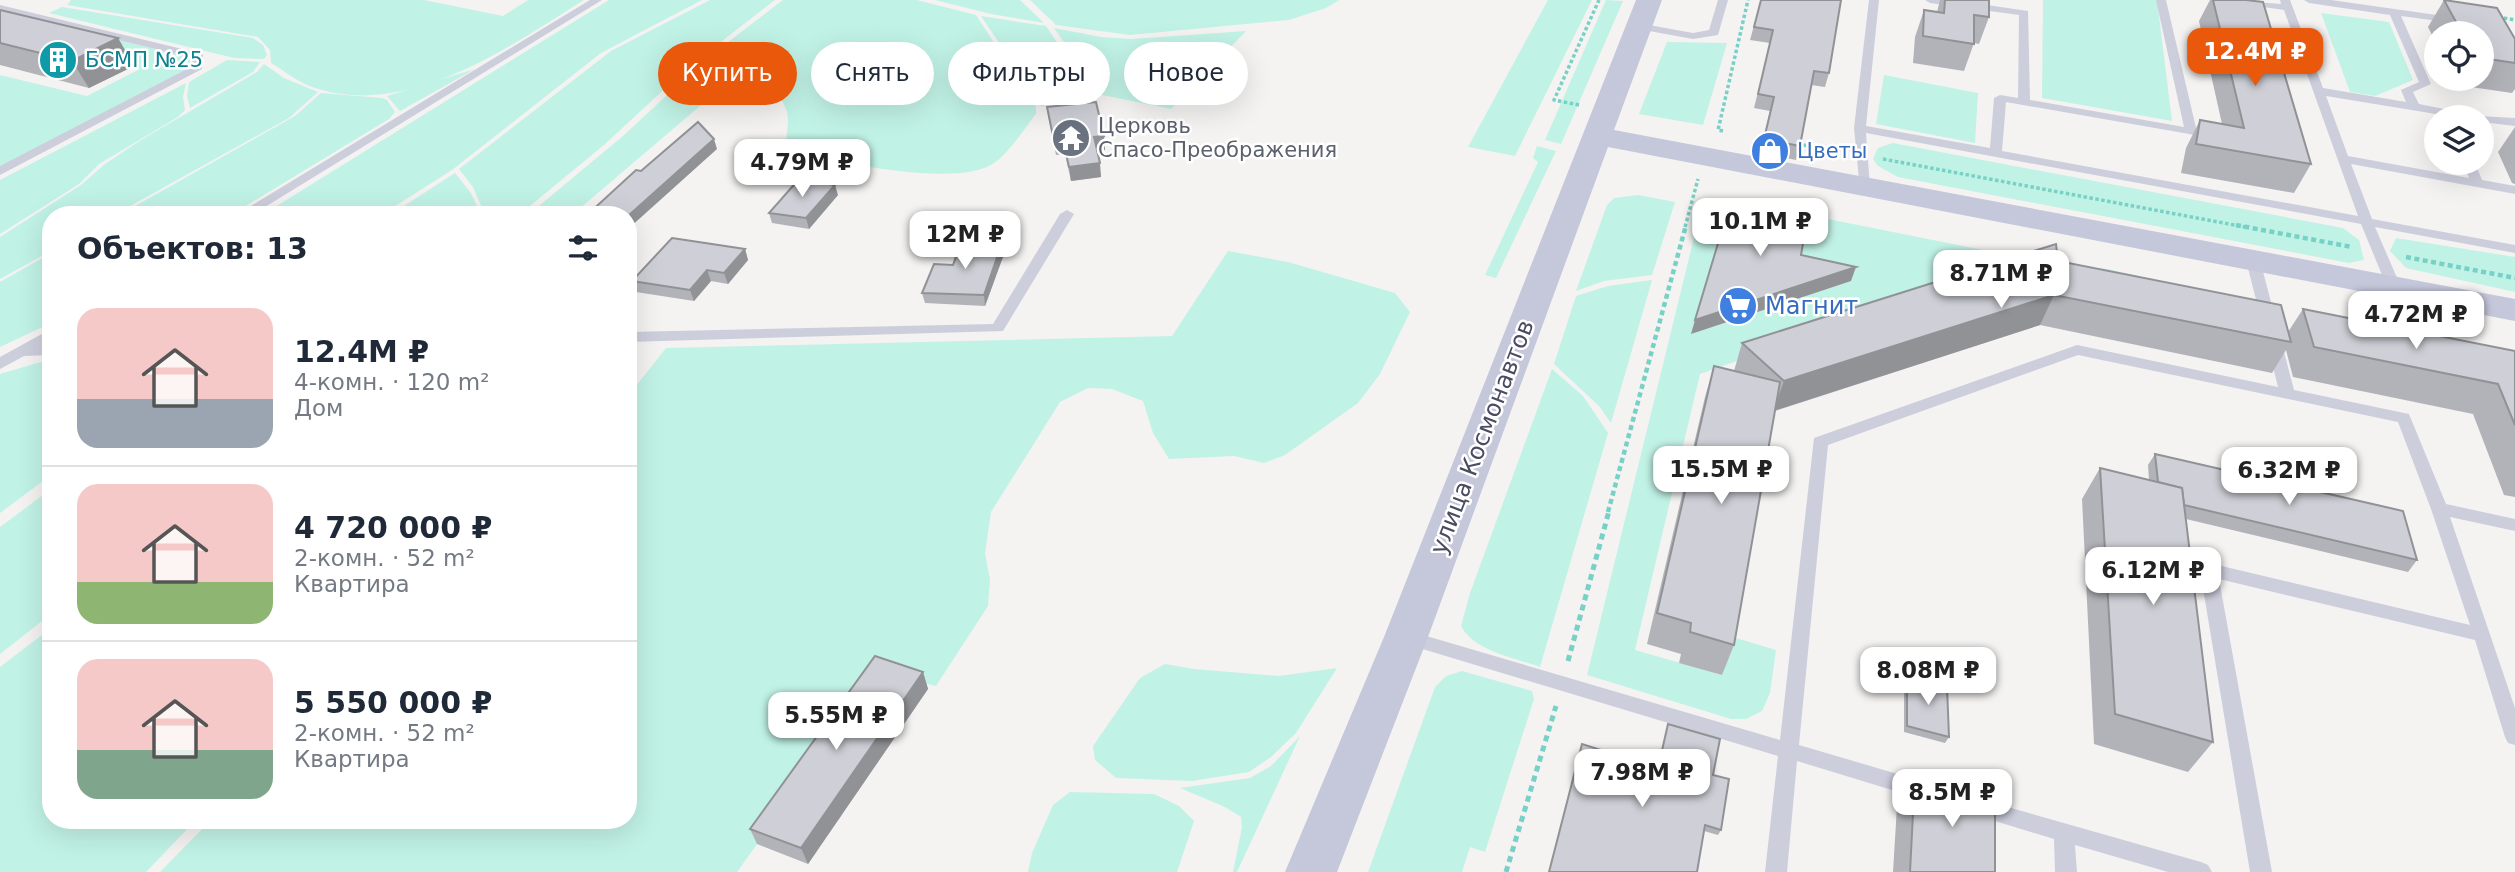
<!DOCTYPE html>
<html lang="ru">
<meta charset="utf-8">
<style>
body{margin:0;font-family:"DejaVu Sans",sans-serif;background:#f6f6f7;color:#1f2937;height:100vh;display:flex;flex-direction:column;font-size:26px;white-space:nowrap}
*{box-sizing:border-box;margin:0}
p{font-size:23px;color:#747a83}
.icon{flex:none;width:38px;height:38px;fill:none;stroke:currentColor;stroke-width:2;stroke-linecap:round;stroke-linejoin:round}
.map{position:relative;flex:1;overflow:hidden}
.drawer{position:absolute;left:42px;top:206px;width:595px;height:623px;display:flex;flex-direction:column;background:#fff;border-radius:28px;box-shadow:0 7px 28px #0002}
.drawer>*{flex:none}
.guide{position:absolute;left:658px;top:42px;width:665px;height:63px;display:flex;gap:14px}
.tools{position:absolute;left:2424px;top:21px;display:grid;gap:14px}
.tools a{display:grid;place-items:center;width:70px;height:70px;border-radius:50%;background:#fff;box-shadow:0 7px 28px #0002;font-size:35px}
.price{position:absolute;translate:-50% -60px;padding:0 16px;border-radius:14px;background:#fff;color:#222;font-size:23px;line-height:46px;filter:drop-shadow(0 2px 4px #0008)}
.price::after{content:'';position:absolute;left:50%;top:42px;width:21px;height:16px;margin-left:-10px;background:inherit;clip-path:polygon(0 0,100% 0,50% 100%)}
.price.on{background:#ea580c;color:#fff}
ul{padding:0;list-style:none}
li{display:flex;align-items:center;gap:21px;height:175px;padding:0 35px}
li+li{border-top:2px solid #e0e1e3}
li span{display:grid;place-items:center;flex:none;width:196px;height:140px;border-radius:21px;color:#555}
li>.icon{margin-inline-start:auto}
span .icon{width:84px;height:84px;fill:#fffc;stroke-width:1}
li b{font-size:30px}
h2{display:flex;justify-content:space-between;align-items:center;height:84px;padding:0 35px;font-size:30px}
.chip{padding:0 24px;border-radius:32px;background:#fff;box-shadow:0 7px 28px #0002;font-size:24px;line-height:63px}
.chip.on{background:#ea580c;color:#fff}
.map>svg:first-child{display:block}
.green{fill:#c1f2e6}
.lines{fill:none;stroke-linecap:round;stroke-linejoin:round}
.path-far2{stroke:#77d1c6;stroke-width:3.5;stroke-dasharray:3.5 2.5;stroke-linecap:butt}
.path-far1{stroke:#77d1c6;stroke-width:4.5;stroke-dasharray:5 3.5;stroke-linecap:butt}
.path{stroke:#77d1c6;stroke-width:5;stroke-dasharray:6 4.5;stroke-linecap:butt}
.lane{fill:#cccedc;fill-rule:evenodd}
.secondary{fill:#c5c7db;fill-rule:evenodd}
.wall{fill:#b2b3b9}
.shaded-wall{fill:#919296}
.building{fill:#cfd0d7;stroke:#919296;stroke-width:2}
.labels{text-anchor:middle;stroke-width:5;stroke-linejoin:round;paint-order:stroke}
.far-culture-label{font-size:21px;fill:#0d838f;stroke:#fff;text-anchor:start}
.far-worship-label{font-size:21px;fill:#5b616d;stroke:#fff;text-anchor:start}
.far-shop-label{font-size:21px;fill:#366cbe;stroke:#fff;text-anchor:start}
.shop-label{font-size:24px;fill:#366cbe;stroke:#fff;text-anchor:start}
.street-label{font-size:24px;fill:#494c60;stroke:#fff}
</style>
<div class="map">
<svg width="2515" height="872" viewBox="0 0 2515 872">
<rect width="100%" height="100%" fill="#f4f3f2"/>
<g class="green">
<path d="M71,0H424L503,16L528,0H584C507,48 404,123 307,85C294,79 283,70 271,63L270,50L258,37L67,5Z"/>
<path d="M609,0H702L601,53L452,170L381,215H262Z"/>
<path d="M710,0H775L686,69L604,145L519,215H485L473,187L459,169L611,51Z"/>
<path d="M783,0H917L976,15L1036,107V114C1023,130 1011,151 994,163C958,189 830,161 787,150C785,139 788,131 788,120C788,108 780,96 773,87L727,83L572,215H528L623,136L706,59Z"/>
<path d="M935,0H1020L1044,23L991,14Z"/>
<path d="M1030,0H1339L1326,8L1289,20L1130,35L1056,25Z"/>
<path d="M1548,0H1592L1515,156L1468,147Z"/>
<path d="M1606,0L1623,1L1561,144L1545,140Z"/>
<path d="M2043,0H2157L2172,121L2042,98Z"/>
<path d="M62,7L253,38L263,45L267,55L264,59L234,58L49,13Z"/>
<path d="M2321,13L2389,22L2413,80L2375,96L2350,92Z"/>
<path d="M981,16L1046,26L1092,94L1061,89L1042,107Z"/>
<path d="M61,26L182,54L193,58V67L0,168V75L87,96L140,69L42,42Z"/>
<path d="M1054,28L1101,37L1132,39L1246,31L1171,109L1102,95Z"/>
<path d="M1667,42L1727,43L1703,125L1639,114Z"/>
<path d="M227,60L260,62L253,72L190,108L187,96L189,82Z"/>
<path d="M264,64L284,78L318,92L289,118L114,215H51V251L0,279V237L81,185L105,164L141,140L257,72Z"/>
<path d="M475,69L400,111L387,96Z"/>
<path d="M1884,75L1978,93L1975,143L1876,124Z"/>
<path d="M186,83L183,97L185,110L178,117L99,164L79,184L0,234V180Z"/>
<path d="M321,93L382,98L387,100L395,112L389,119L231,215H119L295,116Z"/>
<path d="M1893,143L2343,228L2359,240L2364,260L2349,263L1898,177L1878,166L1873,159L1878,148Z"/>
<path d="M1537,146L1556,151L1496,278L1485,275L1538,162L1533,158Z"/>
<path d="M455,173L471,193L481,215H390Z"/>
<path d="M1638,195L1675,202L1652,275L1604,281L1576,291L1607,205L1614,198Z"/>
<path d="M1721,198L1730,200V205L1738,201L2053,264L2107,269L2230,296L1978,276L1700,374L1635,650L1722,675L1729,636L1776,650L1770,693L1762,711L1746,719H1731L1587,675L1701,209L1710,200Z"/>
<path d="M2396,238L2515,257V292L2406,268L2390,251Z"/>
<path d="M1228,251L1288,262L1395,293L1410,312L1380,374L1358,403L1285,455L1264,463L1234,456L1169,459L1153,433L1143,401L1112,389L1088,388L1060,402L991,512L985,553L990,580L988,606L936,686L880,673L737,872H160L210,821H628V396L666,348L1172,336Z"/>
<path d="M51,253V323L0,347V282Z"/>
<path d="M1652,280L1611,423L1599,406L1554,364L1576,296L1608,286Z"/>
<path d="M51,359V475L0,513V374Z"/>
<path d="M1552,369L1583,396L1608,433L1540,667C1515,658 1474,651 1461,626L1470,593Z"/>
<path d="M51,489V614L0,654V527Z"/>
<path d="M51,628V821H195L146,872H0V667Z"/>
<path d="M1165,664L1194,669L1279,676L1337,668L1296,733L1271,757L1249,772L1192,781L1116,778L1095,760L1093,746L1140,678Z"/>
<path d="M1462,671L1532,691L1534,699L1485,852L1470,847L1462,872H1368L1435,687L1446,676Z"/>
<path d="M1300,736L1237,872H1233L1242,827L1241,817L1225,807L1180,788L1250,778L1271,766Z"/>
<path d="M1070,792L1154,794L1179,806L1194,821L1177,872H1028L1032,853L1053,805Z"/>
</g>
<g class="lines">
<g class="path-far2">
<path d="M2498,17L2515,20"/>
<path d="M1579,105L1554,100L1599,0"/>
<path d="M1723,131L1718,130L1748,0"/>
<path d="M1797,144L1840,151"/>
<path d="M1883,159L2245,227"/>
<path d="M1685,227L1698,179"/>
</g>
<g class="path-far1">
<path d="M2236,225L2352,247"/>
<path d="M2406,257L2515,278"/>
<path d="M1608,512L1686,225"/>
</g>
<g class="path">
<path d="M1568,661L1609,511"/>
<path d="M1506,872L1556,706"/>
</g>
<g class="lane">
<path d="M590,0H602L252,215H236Z"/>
<path d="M1718,0H1728L1718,35L1693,39L1638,29L1633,26L1638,23L1693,33L1709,30Z"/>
<path d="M1869,0H1879L1866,126L1990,148L1994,98L2000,95L2018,98L2019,15L1930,3L1925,0H1953L2028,11L2030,100L2184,127L2156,0H2166L2197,132L2195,135L2006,102L2002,151L2358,216L2284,10L2236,3L2231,0L2281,4L2280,0H2290L2323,88L2406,102L2401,90L2419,82L2390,15L2309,3L2304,0H2331L2458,18V22L2454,23L2401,16L2431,84L2413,92L2419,104L2479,116L2515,118V126L2482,122V117H2454L2326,96L2348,156L2469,178L2463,163H2475L2482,180L2515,186V194L2351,164L2372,219L2515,245V253L2375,227L2401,287L2394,291L2387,287L2361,224L1866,133L1870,187L1864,191L1860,190L1854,128Z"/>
<path d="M0,5L203,54L202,69L0,175V166L191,67L193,58L0,11Z"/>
<path d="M1067,210L1074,214L1003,331L628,342V332L993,324L1060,214Z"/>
<path d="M2253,256L2260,260L2294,390L2409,414L2446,504L2515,519V531L2450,517L2515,708V745L2508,743L2505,737L2475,640L2219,579L2272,872H2250L2200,570L2203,565L2209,563L2470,625L2431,509L2398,422L2078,355L1828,445L1799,745L1928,783L1935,786L1938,792L1935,798L1928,801L1797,761L1787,872H1765L1778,756L1406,644L1400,642L1397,637L1400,632L1406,630L1780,740L1814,438L2077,345L2278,387L2246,260Z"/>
<path d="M51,329V340L41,346L51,345V355L24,356L0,369V357Z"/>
<path d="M1976,798L2201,862L2208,865L2212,872H2168L2075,845L2077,872H2055L2054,839L1969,813L1966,807L1969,801Z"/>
</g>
<path class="secondary" d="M1636,0H1662L1614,130L2515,299V321L1608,147L1428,637L1337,872H1285L1384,637Z"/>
</g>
<g class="wall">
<path d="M1761,0L1829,73L1825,87L1811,85L1800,146L1796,160L1760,153L1770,111L1754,108L1770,43L1750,40Z"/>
<path d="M1940,0H1989V17L1979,44L1974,43L1964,71L1913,63L1915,37L1924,10L1937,12Z"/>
<path d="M2210,0H2246L2311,164L2294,193L2181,173L2186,148L2200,120L2222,124L2199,21Z"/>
<path d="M2444,0L2515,39V89L2512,93L2457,85L2454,79H2482V33H2436V43L2428,27Z"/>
<path d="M0,10L118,38L134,66L89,88L0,65Z"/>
<path d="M1047,107L1104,136L1105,150H1097L1101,177L1071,181L1065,154L1056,155L1049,121Z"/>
<path d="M2515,127V184L2512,183L2498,152Z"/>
<path d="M838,195L809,229L772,223L769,213Z"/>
<path d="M745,249L748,260L728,284L711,281L694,301L636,292L632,281Z"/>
<path d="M1004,254L985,306L925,303L922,293Z"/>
<path d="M2058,261L2288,332L2303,309L2515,351V497L2504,495L2473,414L2293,377L2286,350L2272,373L2040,325L1775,411L1734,645L1722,675L1679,663L1681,654L1647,644L1705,397L1714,366L1734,371L1742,343Z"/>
<path d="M2155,454L2417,560L2408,572L2186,519L2213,742L2188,772L2094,744L2082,499L2100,468L2149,480L2148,465Z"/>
<path d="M923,672L928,689L808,864L757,844L750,829Z"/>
<path d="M1907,677L1949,737L1945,743L1904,732V682Z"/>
<path d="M1668,724L1713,775L1721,830L1718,835L1704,831L1658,768Z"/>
<path d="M1915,775L1995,872H1893L1897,806Z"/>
</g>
<g class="shaded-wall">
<path d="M118,38L134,66L89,88L72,61Z"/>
<path d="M1104,136L1105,150L1095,151L1094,137Z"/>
<path d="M714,139L717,149L628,229V216Z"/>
<path d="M1100,163L1101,177L1071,181L1069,167Z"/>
<path d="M835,185L838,195L809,229L806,218Z"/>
<path d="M1002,243L1004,254L985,306L984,295Z"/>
<path d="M745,249L748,260L728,284L724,273Z"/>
<path d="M1856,267L1851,281L1691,334L1695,320Z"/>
<path d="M707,270L711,281L694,301L690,290Z"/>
<path d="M2054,295L2040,325L1773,411L1784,381Z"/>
<path d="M923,672L928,689L808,864L801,848Z"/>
</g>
<g class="building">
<path d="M1761,0H1841L1829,73L1814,71L1800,146L1764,139L1774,97L1758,94L1773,30L1754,27Z"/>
<path d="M1945,0H1989V17L1974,15V44L1923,36L1924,10L1944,13Z"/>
<path d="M2213,0H2246L2263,2L2311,164L2196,144L2200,120L2244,128Z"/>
<path d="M2444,0L2497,8L2515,39V63L2482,58V33H2462Z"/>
<path d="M0,10L118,38L72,61L0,43Z"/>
<path d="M1096,102L1104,136L1094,137L1100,163L1069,167L1063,140L1054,141L1047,107Z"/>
<path d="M698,122L714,139L628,216L587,215L636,170L641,171Z"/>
<path d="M799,179L835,185L806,218L769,213Z"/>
<path d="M1731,200L1808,215L1801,255L1856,267L1695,320Z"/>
<path d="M672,238L745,249L724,273L707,270L690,290L632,281Z"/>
<path d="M961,243H1002L984,295L922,293L934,264L953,265Z"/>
<path d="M2056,244L2058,261L2281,305L2291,342L2054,295L1784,381L1742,343Z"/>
<path d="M2303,309L2515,351V425L2498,384L2314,347Z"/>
<path d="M1714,366L1780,382L1734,645L1690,632L1691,623L1657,613Z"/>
<path d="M2155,454L2403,511L2417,560L2184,505L2182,488L2158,482Z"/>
<path d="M2100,468L2182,488L2213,742L2115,714Z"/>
<path d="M875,656L923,672L801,848L750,829Z"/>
<path d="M1907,677L1947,687L1949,737L1907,726Z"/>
<path d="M1668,724L1720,739L1713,775L1729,779L1721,830L1705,825L1697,872H1549L1582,744L1658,768Z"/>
<path d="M1915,775L1995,798V872H1910Z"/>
</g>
<defs>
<symbol id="building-disc" viewBox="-11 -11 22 22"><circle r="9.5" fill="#0f9aa8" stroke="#fff"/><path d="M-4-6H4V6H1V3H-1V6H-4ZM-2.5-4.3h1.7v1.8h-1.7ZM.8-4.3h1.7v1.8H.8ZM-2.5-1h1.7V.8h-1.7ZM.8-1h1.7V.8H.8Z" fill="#fff"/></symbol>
<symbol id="temple-disc" viewBox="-11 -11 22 22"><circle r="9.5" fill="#6b7280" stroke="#fff"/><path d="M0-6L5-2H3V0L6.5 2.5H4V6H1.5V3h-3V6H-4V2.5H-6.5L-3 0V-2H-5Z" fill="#fff"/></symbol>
<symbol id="shop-disc" viewBox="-11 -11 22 22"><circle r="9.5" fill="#3f7fe0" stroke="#fff"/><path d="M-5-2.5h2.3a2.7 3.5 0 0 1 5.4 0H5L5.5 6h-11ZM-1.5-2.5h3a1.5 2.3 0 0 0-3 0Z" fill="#fff"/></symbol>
<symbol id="supermarket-disc" viewBox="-11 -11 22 22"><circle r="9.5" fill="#3f7fe0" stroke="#fff"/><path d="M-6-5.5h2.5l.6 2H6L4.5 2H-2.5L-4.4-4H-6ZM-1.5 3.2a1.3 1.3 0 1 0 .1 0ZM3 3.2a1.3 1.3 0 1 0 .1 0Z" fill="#fff"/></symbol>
</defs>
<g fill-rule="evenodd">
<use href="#building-disc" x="36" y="38" width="44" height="44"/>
<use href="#temple-disc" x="1049" y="116" width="44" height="44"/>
<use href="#shop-disc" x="1748" y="129" width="44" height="44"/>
<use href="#supermarket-disc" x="1716" y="284" width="44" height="44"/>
</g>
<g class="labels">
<g class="far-culture-label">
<text x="85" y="67">БСМП №25</text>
</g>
<g class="far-worship-label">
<text x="1098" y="133">Церковь<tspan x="1098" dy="24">Спасо-Преображения</tspan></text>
</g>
<g class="far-shop-label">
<text x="1797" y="158">Цветы</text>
</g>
<g class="shop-label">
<text x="1765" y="314">Магнит</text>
</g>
<g class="street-label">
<text transform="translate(1482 437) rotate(-69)" y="8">улица Космонавтов</text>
</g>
</g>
</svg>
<div class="tools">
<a><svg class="icon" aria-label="locate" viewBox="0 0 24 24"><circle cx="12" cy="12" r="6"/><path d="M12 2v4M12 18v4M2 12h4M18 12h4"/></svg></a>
<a><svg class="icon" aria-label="layers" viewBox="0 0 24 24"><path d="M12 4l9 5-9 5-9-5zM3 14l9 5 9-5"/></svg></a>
</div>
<b class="price on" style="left:2255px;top:88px">12.4M ₽</b>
<b class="price" style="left:802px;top:199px">4.79M ₽</b>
<b class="price" style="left:1760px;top:258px">10.1M ₽</b>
<b class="price" style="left:965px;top:271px">12M ₽</b>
<b class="price" style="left:2001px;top:310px">8.71M ₽</b>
<b class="price" style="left:2416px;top:351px">4.72M ₽</b>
<b class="price" style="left:1721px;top:506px">15.5M ₽</b>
<b class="price" style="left:2289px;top:507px">6.32M ₽</b>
<b class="price" style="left:2153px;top:607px">6.12M ₽</b>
<b class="price" style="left:1928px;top:707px">8.08M ₽</b>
<b class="price" style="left:836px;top:752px">5.55M ₽</b>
<b class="price" style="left:1642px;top:809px">7.98M ₽</b>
<b class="price" style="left:1952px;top:829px">8.5M ₽</b>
<div class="guide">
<a class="chip on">Купить</a>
<a class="chip">Снять</a>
<a class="chip">Фильтры</a>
<a class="chip">Новое</a>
</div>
<section class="drawer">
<h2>Объектов: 13<svg class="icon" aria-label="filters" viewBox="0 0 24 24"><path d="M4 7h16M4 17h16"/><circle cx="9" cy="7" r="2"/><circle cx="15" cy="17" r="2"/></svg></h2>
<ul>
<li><span style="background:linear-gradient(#f6c9c9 65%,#9aa5b1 0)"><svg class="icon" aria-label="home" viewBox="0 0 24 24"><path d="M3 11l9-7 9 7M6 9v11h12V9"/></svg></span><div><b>12.4M ₽</b><p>4-комн. · 120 m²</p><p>Дом</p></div></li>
<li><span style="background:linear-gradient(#f6c9c9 70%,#8fb573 0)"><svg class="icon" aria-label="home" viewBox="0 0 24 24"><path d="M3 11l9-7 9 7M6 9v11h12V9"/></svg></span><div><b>4 720 000 ₽</b><p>2-комн. · 52 m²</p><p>Квартира</p></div></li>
<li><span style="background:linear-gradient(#f6c9c9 65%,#7fa58c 0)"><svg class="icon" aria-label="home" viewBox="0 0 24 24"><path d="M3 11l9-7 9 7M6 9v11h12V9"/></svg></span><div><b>5 550 000 ₽</b><p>2-комн. · 52 m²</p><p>Квартира</p></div></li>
</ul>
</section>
</div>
